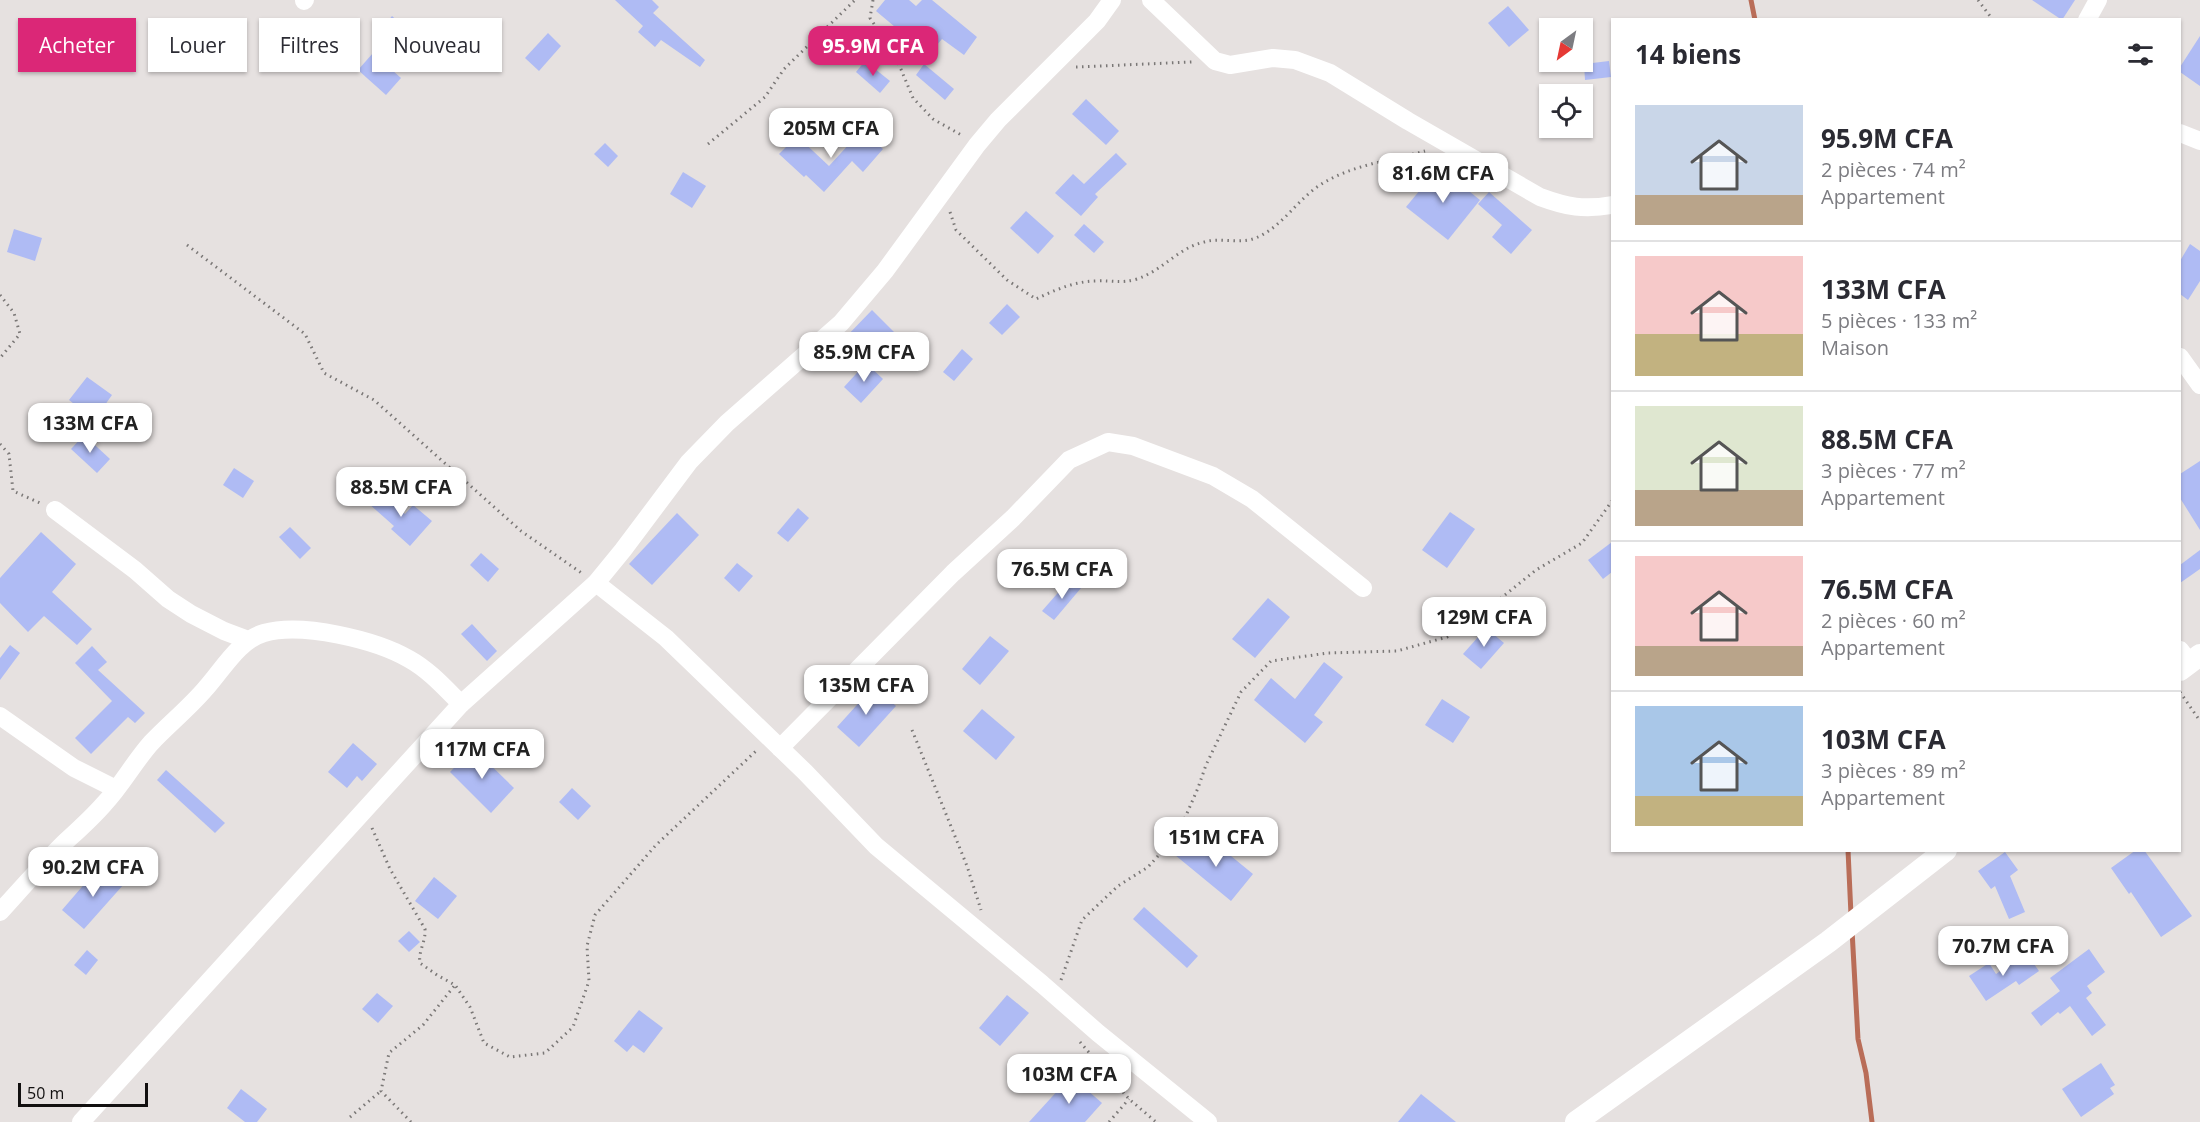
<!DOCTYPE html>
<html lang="fr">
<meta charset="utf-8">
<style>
body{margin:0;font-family:"Open Sans",sans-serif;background:#f2f2f3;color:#2b2b33;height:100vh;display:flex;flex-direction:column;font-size:22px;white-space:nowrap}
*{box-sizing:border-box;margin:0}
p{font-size:20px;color:#7c7c81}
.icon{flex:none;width:33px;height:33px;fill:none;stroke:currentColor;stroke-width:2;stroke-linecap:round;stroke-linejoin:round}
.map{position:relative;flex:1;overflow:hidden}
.drawer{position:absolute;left:1611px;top:18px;width:570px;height:834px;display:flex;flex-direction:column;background:#fff;border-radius:0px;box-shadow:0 2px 4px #0004}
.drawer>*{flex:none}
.top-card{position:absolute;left:18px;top:18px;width:570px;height:54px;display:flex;gap:12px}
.needle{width:39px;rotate:213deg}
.tools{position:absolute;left:1539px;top:18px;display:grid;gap:12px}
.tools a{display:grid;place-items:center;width:54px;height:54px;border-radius:0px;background:#fff;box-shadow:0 2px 4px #0004;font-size:30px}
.scale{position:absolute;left:18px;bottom:15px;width:130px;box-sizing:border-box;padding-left:6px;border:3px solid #121010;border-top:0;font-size:16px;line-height:21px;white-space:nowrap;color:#121010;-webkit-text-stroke:4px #e6e1e0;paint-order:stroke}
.price{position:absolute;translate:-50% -51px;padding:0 14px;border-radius:12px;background:#fff;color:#222;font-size:20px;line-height:39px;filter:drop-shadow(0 2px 3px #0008)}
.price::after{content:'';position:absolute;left:50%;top:36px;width:18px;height:14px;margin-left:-9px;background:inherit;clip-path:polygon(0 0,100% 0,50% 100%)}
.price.current{background:#db2777;color:#fff}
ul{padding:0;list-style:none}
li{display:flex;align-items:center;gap:18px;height:150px;padding:0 24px}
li+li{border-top:2px solid #e1e1e2}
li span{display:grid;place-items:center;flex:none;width:168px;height:120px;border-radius:0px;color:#555}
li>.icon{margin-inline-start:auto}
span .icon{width:72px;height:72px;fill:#fffc;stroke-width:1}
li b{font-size:26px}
h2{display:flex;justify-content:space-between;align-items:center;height:72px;padding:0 24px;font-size:26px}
.tag{padding:0 21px;border-radius:0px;background:#fff;box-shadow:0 2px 4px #0004;font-size:21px;line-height:54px}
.tag.current{background:#db2777;color:#fff}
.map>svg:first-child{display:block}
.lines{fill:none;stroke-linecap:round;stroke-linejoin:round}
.stream{stroke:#b96d58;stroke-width:5}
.building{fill:#afbbf4}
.path{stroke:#7a7776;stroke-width:3;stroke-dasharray:1.5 4.5;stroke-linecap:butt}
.minor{stroke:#fff;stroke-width:18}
.tertiary{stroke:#fff;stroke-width:22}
</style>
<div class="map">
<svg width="2200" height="1122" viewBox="0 0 2200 1122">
<rect width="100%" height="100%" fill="#e6e1e0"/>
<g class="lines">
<g class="stream">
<path d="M1751,0L1755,20"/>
<path d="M1848,850L1851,915"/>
<path d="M1852,930L1858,1039L1866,1073L1872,1122"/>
</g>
</g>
<g class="building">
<path d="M615,0H652L659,7L653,13L705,60L700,67L661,40L655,47L638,32L643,26Z"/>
<path d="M885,0H909L916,6L922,0H932L977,37L964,55L942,39L924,60L902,43L907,37L876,11Z"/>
<path d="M2032,0H2075L2062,20Z"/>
<path d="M1508,6L1529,30L1509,47L1488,23Z"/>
<path d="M392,16L405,28L413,19L434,37L417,57L383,27Z"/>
<path d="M548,33L561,46L539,71L525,58Z"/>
<path d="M2200,36V86L2180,72V67Z"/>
<path d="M373,53L401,78L386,95L358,70Z"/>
<path d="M865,61L890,81L880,93L856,72Z"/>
<path d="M1609,61L1611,77L1585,80L1584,64Z"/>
<path d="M924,64L954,89L945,100L916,75Z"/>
<path d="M1086,99L1119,131L1106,145L1072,114Z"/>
<path d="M862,130L883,149L863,172L852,161L824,192L806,175L804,177L779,154L797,136L829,166Z"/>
<path d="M605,143L618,156L608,167L594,154Z"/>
<path d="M1116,153L1127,164L1095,194L1098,197L1081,216L1055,193L1073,174L1084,184Z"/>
<path d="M1439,167L1480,200L1448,240L1406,207Z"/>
<path d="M683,172L706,186L692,208L670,194Z"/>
<path d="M1489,192L1532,230L1511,254L1492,237L1502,225L1478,204Z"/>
<path d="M1026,211L1054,236L1038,254L1010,228Z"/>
<path d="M1084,224L1104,242L1094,253L1074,235Z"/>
<path d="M14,229L42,238L35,261L7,252Z"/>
<path d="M2190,244L2200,251V281L2188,300L2180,294V261Z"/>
<path d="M1007,304L1020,317L1002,335L989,323Z"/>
<path d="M872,310L895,333L866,363L843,340Z"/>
<path d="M962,349L973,359L954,381L943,372Z"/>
<path d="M866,363L883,379L861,403L844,387Z"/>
<path d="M87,377L112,395L85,433L72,424L82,410L69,400Z"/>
<path d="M84,435L110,459L97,473L71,449Z"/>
<path d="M2200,461V530L2180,498V474Z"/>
<path d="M234,468L254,481L243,498L223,485Z"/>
<path d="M378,490L405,514L413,505L432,521L410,546L391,529L394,526L368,503Z"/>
<path d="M798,508L809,518L788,542L777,533Z"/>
<path d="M1450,512L1475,529L1447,568L1422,550Z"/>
<path d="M677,513L699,535L652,585L629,564Z"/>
<path d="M290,527L311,548L300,559L279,537Z"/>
<path d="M41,532L76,564L52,592L92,629L77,645L44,616L28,632L0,603V578Z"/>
<path d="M1612,542V572L1603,579L1588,560Z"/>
<path d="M2200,550V569L2180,583V565Z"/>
<path d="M481,553L499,569L488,582L470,565Z"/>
<path d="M737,563L753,576L739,592L724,578Z"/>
<path d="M1070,579L1081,588L1054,620L1042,611Z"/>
<path d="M1268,598L1290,617L1255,658L1232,639Z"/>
<path d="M472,624L497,651L487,661L461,634Z"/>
<path d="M1486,628L1504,643L1481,669L1463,654Z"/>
<path d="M990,636L1009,651L980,685L962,669Z"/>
<path d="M10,645L20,653L0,680V658Z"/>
<path d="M92,646L107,662L98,670L145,713L135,723L128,717L91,754L75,738L112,701L75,663Z"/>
<path d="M1324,662L1343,677L1314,715L1323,722L1305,743L1254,700L1271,678L1295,699Z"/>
<path d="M874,686L896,706L859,747L837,727Z"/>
<path d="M1442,699L1470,717L1453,743L1425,725Z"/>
<path d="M982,709L1015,737L996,760L963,731Z"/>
<path d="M353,743L377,764L362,781L357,776L347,788L328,772Z"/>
<path d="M473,748L514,788L491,813L450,772Z"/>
<path d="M166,770L225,823L215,833L157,780Z"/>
<path d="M572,788L591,806L578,820L559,802Z"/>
<path d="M1189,838L1212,856L1220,847L1253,874L1231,901L1175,855Z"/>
<path d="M2136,850H2144L2192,916L2161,937L2131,892L2129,894L2111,868Z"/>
<path d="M2005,852L2018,870L2010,876L2025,912L2009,919L1995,886L1991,889L1978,871Z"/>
<path d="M109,868L124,884L84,929L62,910L87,881L91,885Z"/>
<path d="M434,877L457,896L438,919L415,901Z"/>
<path d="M1144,907L1198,956L1187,968L1133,919Z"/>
<path d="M409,931L420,942L409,952L398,941Z"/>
<path d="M2089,949L2105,972L2087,986L2092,993L2086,998L2106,1025L2092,1036L2070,1006L2060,1014L2058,1012L2041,1026L2031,1013L2060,991L2050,978Z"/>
<path d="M87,950L98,960L86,975L74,965Z"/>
<path d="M2026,953L2039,971L2019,985L2016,981L1986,1001L1969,976L1989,963L1996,974Z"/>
<path d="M377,993L393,1006L378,1023L362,1009Z"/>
<path d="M1007,995L1029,1013L1000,1046L979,1028Z"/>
<path d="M639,1010L663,1028L644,1053L633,1045L627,1052L614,1041Z"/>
<path d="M2101,1063L2115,1085L2110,1088L2114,1094L2081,1117L2062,1089Z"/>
<path d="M1071,1076L1102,1103L1085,1122H1029Z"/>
<path d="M241,1089L267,1109L257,1122H245L227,1108Z"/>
<path d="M1421,1094L1456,1122H1398Z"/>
</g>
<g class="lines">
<g class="path">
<path d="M873,0L870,18L895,55L913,98L933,119L963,136"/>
<path d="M1978,0L1993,20"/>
<path d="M1076,67L1192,62"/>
<path d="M708,144L765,97L784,69L855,0"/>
<path d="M950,212L956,230L1007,280L1036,299C1055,290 1075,281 1097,281C1112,280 1121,284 1137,279C1162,271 1178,248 1204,242C1221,237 1241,245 1258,237C1282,226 1296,202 1317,187C1349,165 1389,161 1425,151"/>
<path d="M187,245L305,334L324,373L374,400L521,531L583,574"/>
<path d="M0,295L14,313L20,334L0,358"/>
<path d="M0,444L9,454L13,491L40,503"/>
<path d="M2180,692L2200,721"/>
<path d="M912,730L967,866L981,910"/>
<path d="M372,828L390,869L425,929C426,942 418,951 420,963L437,975L455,985L470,1007L484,1043L510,1057L545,1053L573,1027L589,981L587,946L595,915L656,845L757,750"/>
<path d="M1061,980L1082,920L1118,886L1148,867L1178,834L1198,788L1206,765L1241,692L1271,661L1328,653L1397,651L1447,637L1495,603L1536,570L1582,543L1612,501"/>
<path d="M1080,1042L1129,1099L1156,1122"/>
<path d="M350,1117L381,1091"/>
<path d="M411,1122L381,1091L389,1053L423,1025L455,985"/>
<path d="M1109,1122L1129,1099"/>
</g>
<g class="minor">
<path d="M1151,0L1215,61L1230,65L1273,58L1295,60L1330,73L1408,121L1540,197C1567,207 1584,210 1612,205"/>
<path d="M304,1L305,0"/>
<path d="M2087,20L2098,0"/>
<path d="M2180,133L2200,141"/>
<path d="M2180,357L2200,385"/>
<path d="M55,510L135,570L168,599L191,614L224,631L248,640"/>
<path d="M596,583L666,638L805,772L876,846L1042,984L1098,1033L1208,1122"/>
<path d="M2180,650L2190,663"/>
<path d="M0,716L74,768L116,789"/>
<path d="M780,748L953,573L1013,518L1069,460L1108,442L1133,446L1213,476L1252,499L1363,588"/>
<path d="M0,912C20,890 40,867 62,845C76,832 91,819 104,804C122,785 134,762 151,743C169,724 189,708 206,688C223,669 239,640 264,633C302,622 376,640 409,659C429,670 445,688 461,704"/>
<path d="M81,1122L461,704L596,583L623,550L689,462L727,423L841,323L885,271L977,145L998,120L1097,21L1112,0"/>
</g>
<g class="tertiary">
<path d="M2180,670L2200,655"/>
<path d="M1576,1122L1828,942L1946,850"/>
</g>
</g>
</svg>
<div class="tools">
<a><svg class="needle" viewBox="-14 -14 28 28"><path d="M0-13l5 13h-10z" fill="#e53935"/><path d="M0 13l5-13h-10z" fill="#7c7c81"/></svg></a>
<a><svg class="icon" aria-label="locate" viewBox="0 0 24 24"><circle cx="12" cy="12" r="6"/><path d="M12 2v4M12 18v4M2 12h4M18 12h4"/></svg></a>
</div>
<div class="scale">50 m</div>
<b class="price current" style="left:873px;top:77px">95.9M CFA</b>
<b class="price" style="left:831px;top:159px">205M CFA</b>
<b class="price" style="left:1443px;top:204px">81.6M CFA</b>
<b class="price" style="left:864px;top:383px">85.9M CFA</b>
<b class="price" style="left:90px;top:454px">133M CFA</b>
<b class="price" style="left:401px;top:518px">88.5M CFA</b>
<b class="price" style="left:1062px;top:600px">76.5M CFA</b>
<b class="price" style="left:1484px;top:648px">129M CFA</b>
<b class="price" style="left:866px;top:716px">135M CFA</b>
<b class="price" style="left:482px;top:780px">117M CFA</b>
<b class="price" style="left:1216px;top:868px">151M CFA</b>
<b class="price" style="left:93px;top:898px">90.2M CFA</b>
<b class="price" style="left:2003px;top:977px">70.7M CFA</b>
<b class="price" style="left:1069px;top:1105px">103M CFA</b>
<div class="top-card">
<a class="tag current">Acheter</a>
<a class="tag">Louer</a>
<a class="tag">Filtres</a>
<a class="tag">Nouveau</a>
</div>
<section class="drawer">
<h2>14 biens<svg class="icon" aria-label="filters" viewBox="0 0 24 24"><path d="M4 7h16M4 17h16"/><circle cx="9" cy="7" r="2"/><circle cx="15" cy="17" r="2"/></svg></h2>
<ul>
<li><span style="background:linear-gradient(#c9d6e8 75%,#b9a48a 0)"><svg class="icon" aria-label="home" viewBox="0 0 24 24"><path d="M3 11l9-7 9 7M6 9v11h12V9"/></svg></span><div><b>95.9M CFA</b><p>2 pièces · 74 m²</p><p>Appartement</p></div></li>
<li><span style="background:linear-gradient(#f6c9c9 65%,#c2b280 0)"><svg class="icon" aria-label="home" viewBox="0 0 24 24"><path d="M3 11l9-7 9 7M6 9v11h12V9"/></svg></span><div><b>133M CFA</b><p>5 pièces · 133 m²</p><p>Maison</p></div></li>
<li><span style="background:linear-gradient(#dfe7d0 70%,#b9a48a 0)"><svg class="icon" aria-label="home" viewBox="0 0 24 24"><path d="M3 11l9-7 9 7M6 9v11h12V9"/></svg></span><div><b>88.5M CFA</b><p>3 pièces · 77 m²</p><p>Appartement</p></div></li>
<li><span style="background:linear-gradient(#f6c9c9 75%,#b9a48a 0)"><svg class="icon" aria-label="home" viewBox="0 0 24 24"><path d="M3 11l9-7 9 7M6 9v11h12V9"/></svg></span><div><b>76.5M CFA</b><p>2 pièces · 60 m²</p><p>Appartement</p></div></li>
<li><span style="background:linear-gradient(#a9c7e8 75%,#c2b280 0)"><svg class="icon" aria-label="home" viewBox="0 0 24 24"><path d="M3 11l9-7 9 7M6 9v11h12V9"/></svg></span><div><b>103M CFA</b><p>3 pièces · 89 m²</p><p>Appartement</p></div></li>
</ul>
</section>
</div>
